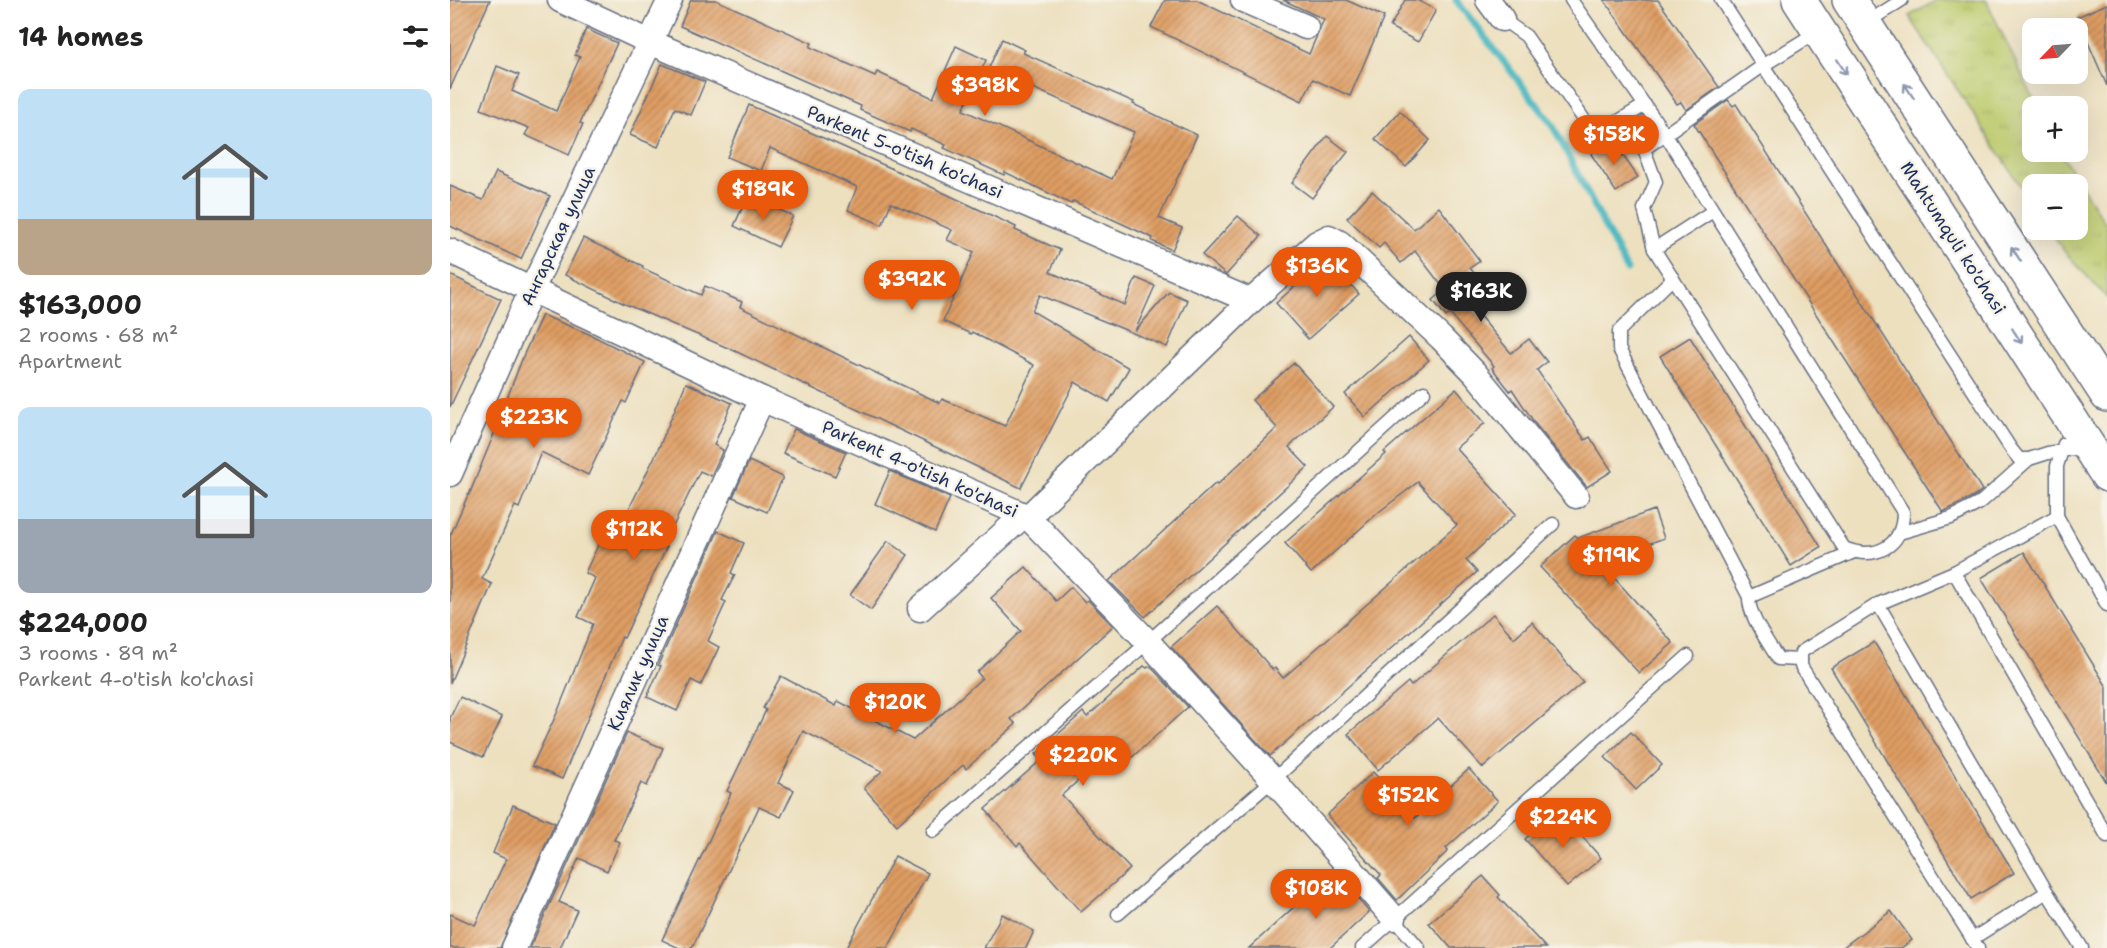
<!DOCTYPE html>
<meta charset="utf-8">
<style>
body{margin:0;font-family:"Shantell Sans",sans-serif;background:#f6f6f6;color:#222;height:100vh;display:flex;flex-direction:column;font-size:22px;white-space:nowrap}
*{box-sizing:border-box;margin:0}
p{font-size:20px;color:#767676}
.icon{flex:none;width:33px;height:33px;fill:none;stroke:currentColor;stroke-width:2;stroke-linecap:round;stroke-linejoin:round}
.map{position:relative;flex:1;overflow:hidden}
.drawer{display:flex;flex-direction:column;background:#fff;width:450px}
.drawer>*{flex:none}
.needle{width:39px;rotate:245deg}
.fabs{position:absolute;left:1572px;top:18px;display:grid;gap:12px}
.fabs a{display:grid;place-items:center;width:66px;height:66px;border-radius:12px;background:#fff;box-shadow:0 6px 24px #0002;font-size:30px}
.price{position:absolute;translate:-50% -51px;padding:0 14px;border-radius:21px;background:#ea580c;color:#fff;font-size:20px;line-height:39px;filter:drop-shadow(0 2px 3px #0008)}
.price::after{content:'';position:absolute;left:50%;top:36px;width:18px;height:14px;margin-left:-9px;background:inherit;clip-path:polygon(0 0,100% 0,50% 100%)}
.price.on{background:#222;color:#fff}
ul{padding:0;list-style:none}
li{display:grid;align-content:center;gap:12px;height:318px;padding:0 18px}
li span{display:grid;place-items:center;height:186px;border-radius:12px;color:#555}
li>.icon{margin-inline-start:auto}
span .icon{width:108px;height:108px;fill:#fffc;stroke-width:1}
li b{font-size:26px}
h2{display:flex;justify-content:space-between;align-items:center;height:72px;padding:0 18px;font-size:26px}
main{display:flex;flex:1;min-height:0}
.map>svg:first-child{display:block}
.grass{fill:url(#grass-tufts);stroke:#6c7c65;stroke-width:1.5}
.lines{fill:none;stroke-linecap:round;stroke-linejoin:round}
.stream{stroke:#48b7c0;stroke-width:7}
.building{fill:url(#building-hatch)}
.lane-casing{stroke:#646d80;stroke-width:15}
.street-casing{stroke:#646d80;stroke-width:27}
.primary-casing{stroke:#646d80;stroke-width:36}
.lane{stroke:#fff;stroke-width:12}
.street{stroke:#fff;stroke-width:24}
.primary{stroke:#fff;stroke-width:33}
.oneway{stroke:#8d97ae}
.labels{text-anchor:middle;stroke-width:5;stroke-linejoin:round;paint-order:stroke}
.street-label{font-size:18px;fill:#1b2f5e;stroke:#f7f3e8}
</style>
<main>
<section class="drawer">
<h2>14 homes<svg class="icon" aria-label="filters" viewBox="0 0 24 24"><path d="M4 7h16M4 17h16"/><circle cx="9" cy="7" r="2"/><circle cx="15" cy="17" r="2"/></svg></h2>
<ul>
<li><span style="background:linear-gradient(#bfe0f5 70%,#b9a48a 0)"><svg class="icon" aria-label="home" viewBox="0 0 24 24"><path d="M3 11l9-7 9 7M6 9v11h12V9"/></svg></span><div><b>$163,000</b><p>2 rooms · 68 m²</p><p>Apartment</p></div></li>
<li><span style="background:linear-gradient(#bfe0f5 60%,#9aa5b1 0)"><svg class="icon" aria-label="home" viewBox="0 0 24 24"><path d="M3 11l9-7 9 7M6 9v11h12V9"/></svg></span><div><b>$224,000</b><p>3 rooms · 89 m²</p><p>Parkent 4-o'tish ko'chasi</p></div></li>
</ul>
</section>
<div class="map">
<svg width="1657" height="948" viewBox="0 0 1657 948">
<defs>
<pattern id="grass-tufts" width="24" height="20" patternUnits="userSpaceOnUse" patternTransform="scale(1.5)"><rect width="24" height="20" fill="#bcca6c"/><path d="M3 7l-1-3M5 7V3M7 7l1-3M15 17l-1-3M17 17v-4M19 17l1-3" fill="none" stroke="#a1ae60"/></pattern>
<pattern id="building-hatch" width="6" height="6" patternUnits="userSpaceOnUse" patternTransform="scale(1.5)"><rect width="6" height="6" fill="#df9d62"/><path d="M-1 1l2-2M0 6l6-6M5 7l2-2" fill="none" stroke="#b48054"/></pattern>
</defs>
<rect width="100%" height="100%" fill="#f7f3e8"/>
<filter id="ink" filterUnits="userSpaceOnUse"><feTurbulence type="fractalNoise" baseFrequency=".0167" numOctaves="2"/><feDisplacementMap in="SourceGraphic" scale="12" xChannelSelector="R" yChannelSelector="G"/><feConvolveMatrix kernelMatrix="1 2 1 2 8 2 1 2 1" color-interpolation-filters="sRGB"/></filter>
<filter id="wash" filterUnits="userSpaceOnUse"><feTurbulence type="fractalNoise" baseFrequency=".008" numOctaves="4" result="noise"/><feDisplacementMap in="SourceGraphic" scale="24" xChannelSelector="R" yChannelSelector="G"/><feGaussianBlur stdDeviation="1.35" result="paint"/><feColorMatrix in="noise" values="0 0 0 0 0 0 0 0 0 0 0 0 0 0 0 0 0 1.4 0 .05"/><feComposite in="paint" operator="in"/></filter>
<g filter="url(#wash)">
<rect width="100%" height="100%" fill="#ede0bf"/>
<path class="grass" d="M1487,0H1536L1587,106H1582V152H1610L1657,226V298L1614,251L1600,230H1628V184H1582V203L1459,16Z"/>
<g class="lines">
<path class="stream" d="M1006,0L1102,124L1177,270"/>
</g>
<g id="blocks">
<g class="building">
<path d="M0,0H40L0,89Z"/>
<path d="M241,0H266L362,43L360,47L425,76L427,72L483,98L506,46L536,60L513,110L662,179L684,132L562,79L561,81L538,70L552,39L575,50L573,53L684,102L683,104L747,135L709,218L732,228L722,250L702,241L703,238L623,201L621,204L555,172L554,175L494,148L496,145L461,129L460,132L410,110L411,106L230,26Z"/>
<path d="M715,0H747L859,54L874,19L833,0H896L934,17L900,96L863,79L852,101L701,27Z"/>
<path d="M955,0H967L986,10L968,42L940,27Z"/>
<path d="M1154,0H1208L1269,87L1236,110L1231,102L1227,104Z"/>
<path d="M1657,4V86L1627,17Z"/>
<path d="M136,29L167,43L130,123L133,124L119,155L75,135L79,128L31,109L47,66L69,75L62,91L106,111L130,57L125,55Z"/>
<path d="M212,64L255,82L241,115L225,108L208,147L180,135Z"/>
<path d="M1278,100L1283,106L1286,104L1532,490L1525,496L1493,512L1244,124Z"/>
<path d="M299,105L454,174L566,227L565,230L610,250L600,272L675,305L686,278L705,286L685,331L719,292L737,300L717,347L590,295L582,311L679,368L659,402L625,382L571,488L285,351L175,304L115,275L133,238L193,266L192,268L251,295L255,286L292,302L290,307L426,373L490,403L492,399L555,426L584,365L522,332L521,334L493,321L524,252L497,240L502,230L441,203L432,225L398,210L407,187L320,148L311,171L277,157Z"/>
<path d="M950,111L980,140L956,167L925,139Z"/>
<path d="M877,136L898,152L862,198L842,183Z"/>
<path d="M1162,140L1188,177L1166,192L1141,154Z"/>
<path d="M46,172L100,196L71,259L0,226V186L33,200Z"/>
<path d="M922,191L964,229L989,207L1030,261L1020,268L1035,287L1017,301L1061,353L1079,339L1097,362L1087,370L1135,440L1140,437L1162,471L1137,487L1086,425L1062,389L1060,391L1042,368L1044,366L1000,314L996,317L983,300L995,290L965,251L951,263L934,243L929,248L897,218Z"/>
<path d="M298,195L343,216L328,247L284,226Z"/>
<path d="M788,216L811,236L776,275L752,255Z"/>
<path d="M877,258L909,294L858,339L826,303Z"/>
<path d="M0,275L51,299L0,407Z"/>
<path d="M92,315L139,334L195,362L176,403L173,401L138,475L91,452L69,508L65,506L32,579L42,584L0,683V536L18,495H19L57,402L56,401L74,354Z"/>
<path d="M959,337L979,360L915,417L895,394Z"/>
<path d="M1240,337L1371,547L1341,566L1210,356Z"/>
<path d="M844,363L883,407L839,447L858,467L695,617L659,581L766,483L767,485L827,428L802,400Z"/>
<path d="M236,383L282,403L264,445L273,450L261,476L250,471L214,545L217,546L174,638L172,637L112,779L82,766L107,713L143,624L128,617L145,578L135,573L160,520L171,525L207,452Z"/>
<path d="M1006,389L1035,423L1006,448L1066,514L1016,560L1027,572L820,756L721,647L767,606L823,670L825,668L833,678L1007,525L968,482L930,511L861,573L835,543L936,454L934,452Z"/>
<path d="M344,429L396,452L385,476L333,453Z"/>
<path d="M299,461L333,477L317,512L283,497Z"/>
<path d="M440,471L500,498L485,532L425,504Z"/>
<path d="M1204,510L1214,538L1150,562L1223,643L1189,673L1090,567L1125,535L1128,538Z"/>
<path d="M268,531L294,543L281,573L285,575L272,600L276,602L258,641L269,647L251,685L241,680L227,711L197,697L211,666L208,665Z"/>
<path d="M438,541L458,555L421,610L400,595Z"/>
<path d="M1574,552L1657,687V783L1531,578Z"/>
<path d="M576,567L606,601L621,587L635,602L638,600L663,626L561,719L566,724L516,769L513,765L447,825L414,788L432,771L353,731L328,783L344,790L331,817L309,807L242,948H229L212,940L281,793L277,791L316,710L313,708L331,676L386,706L388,701L463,740L532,678L527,672L571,631L541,598Z"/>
<path d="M1043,614L1064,638L1082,622L1133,682L1033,768L988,718L928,770L898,734L958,682L961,686Z"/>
<path d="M1424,642L1564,873L1521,899L1381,668Z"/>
<path d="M694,666L697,668L700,666L738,707L680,759L668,745L612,795L680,869L631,912L570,843L567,846L535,809L591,760L586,754L633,712L637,717Z"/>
<path d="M10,697L52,717L33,757L0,742V718Z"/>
<path d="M1181,732L1212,765L1186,790L1155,757Z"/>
<path d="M177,733L213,748L197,786L191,783L164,840L170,842L157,871L129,858L109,902L127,910L110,948H80Z"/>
<path d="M1019,769L1048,801L996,848L998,851L947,900L928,878L931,875L877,815L923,772L965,818Z"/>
<path d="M63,805L105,823L50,948H0V914L25,925L56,859L43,853Z"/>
<path d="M1109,810L1151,858L1117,887L1075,839Z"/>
<path d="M445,856L478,873L438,948H396Z"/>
<path d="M880,874L904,901L907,898L919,912L880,948H799Z"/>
<path d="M1033,876L1050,895L1048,897L1096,948H1001L979,923Z"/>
<path d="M1441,911L1462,940L1451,948H1392Z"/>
<path d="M552,914L584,931L576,948H534Z"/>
</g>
</g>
</g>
<g filter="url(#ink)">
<use href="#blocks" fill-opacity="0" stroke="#646d80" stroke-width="1.5"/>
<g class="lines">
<defs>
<g id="lane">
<path d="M1121,0L1215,134L1453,512C1453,547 1425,561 1394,548L1204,249L1194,209L1206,182L1194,149L1175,118"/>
<path d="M1271,0L1561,449L1569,459H1579L1598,453L1634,447"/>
<path d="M1052,19L1076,36L1135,121L1146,128L1162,125L1195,105"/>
<path d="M1416,23L1452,0"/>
<path d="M1194,149L1314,65L1367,32"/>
<path d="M1204,249L1263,211"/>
<path d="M1223,278L1169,331V349L1299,597C1298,616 1319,643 1328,659L1351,660"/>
<path d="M1614,444L1607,466V516L1504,572L1657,836"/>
<path d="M1607,516L1657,605"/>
<path d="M1449,533L1501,518L1530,503L1579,459"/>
<path d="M1504,572L1428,604L1351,652V666L1528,948"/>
<path d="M1299,597L1404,552"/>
<path d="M1428,604L1597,892L1632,948"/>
<path d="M483,831L698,642L974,392"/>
<path d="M668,914L823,780L1103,524"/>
<path d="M944,918L969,948"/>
<path d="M1522,939L1597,892"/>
<path d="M912,948L1238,656"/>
</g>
<g id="street">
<path d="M110,0L200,42L801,301"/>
<path d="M793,0L856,27"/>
<path d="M1038,0L1052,19"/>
<path d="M0,251L312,399L578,517L698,642L823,780L944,918"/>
<path d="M0,474L82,289L220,0"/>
<path d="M578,517L801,301L867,243L879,237L890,243L991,338L1025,373L1126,496"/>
<path d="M470,609L574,515"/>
<path d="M64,948L312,399"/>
</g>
<g id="primary">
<path d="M1349,0L1657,475"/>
<path d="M1399,0L1657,395"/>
</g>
</defs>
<use href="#lane" class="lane-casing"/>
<use href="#street" class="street-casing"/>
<use href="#primary" class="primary-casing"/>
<use href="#lane" class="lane"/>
<use href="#street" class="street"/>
<use href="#primary" class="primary"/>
</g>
<defs><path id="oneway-shaft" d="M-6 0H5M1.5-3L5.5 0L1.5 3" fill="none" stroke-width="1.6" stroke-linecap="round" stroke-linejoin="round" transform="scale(1.5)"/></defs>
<g class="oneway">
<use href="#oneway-shaft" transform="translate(1392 67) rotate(57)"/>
<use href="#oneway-shaft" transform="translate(1459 91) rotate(-123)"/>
<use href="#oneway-shaft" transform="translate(1566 254) rotate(-123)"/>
<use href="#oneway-shaft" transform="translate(1567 336) rotate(57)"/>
</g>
</g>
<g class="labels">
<g class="street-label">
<text transform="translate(455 152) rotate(23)" y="6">Parkent 5-o'tish ko'chasi</text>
<text transform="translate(108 236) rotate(-65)" y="6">Ангарская улица</text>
<text transform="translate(1503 238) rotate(57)" y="6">Mahtumquli ko'chasi</text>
<text transform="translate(470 469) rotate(24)" y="6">Parkent 4-o'tish ko'chasi</text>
<text transform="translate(188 673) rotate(-66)" y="6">Киялик улица</text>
</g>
</g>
</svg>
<div class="fabs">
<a><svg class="needle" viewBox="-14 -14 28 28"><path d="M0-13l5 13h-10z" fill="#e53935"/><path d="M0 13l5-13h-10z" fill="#767676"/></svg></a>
<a>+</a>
<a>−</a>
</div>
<b class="price" style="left:535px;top:117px">$398K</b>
<b class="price" style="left:1164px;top:166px">$158K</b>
<b class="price" style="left:313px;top:221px">$189K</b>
<b class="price" style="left:867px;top:298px">$136K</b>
<b class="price" style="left:462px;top:311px">$392K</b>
<b class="price on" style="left:1031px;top:323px">$163K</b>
<b class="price" style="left:84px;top:449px">$223K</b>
<b class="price" style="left:184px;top:561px">$112K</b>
<b class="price" style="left:1161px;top:587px">$119K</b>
<b class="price" style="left:445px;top:734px">$120K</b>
<b class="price" style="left:633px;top:787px">$220K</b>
<b class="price" style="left:958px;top:827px">$152K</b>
<b class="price" style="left:1113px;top:849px">$224K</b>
<b class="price" style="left:866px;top:920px">$108K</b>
</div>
</main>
